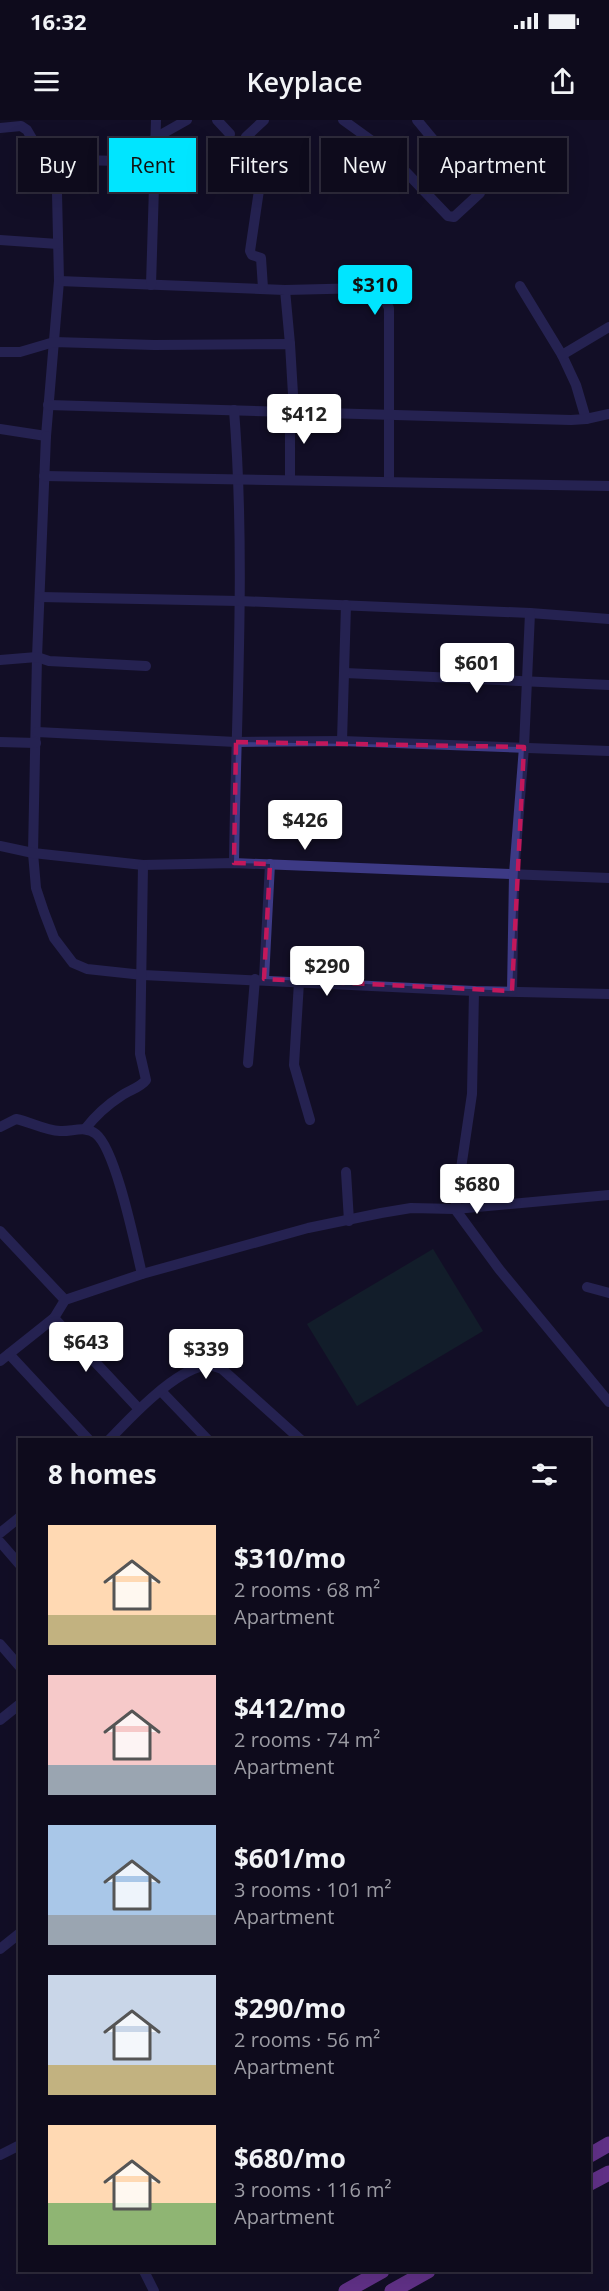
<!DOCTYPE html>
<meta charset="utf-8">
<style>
body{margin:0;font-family:"Open Sans",sans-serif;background:#1c1929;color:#f1f3f6;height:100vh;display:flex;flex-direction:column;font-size:22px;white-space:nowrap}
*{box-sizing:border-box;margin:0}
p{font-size:20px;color:#9b9ba3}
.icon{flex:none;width:33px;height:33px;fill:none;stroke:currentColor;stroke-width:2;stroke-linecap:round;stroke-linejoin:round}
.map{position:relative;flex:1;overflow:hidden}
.sheet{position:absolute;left:18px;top:1318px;width:573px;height:834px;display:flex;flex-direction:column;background:#0e0b1c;border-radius:0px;box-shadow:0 6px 24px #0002,0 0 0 2px #2e2b3b}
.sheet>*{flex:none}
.banner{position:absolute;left:18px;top:18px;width:573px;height:54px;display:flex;gap:12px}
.price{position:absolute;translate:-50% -51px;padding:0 14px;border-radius:6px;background:#fff;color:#222;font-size:20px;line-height:39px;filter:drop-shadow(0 2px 3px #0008)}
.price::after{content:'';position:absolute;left:50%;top:36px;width:18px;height:14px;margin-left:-9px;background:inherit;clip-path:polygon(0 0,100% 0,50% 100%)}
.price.current{background:#00e5ff;color:#111}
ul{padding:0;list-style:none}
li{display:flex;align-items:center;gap:18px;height:150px;padding:0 30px}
li span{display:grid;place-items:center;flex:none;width:168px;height:120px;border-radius:0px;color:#555}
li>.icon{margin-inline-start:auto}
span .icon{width:72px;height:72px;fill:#fffc;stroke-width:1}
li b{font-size:26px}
h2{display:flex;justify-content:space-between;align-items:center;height:72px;padding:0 30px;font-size:26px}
.tag{padding:0 21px;border-radius:0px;background:#0e0b1c;box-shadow:0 6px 24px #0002,0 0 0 2px #2e2b3b;font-size:21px;line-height:54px}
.tag.current{background:#00e5ff;color:#111}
.status{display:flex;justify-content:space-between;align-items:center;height:42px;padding:0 30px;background:#0e0b1c;direction:ltr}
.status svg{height:16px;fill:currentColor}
header{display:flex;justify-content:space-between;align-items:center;height:78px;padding:0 30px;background:#0e0b1c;font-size:27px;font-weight:600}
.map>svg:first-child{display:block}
.green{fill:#12302f}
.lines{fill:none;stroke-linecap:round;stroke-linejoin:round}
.minor{stroke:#3d3a85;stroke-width:10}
.primary{stroke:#c25bff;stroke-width:15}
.marked{fill:none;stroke:#c2185b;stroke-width:4.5;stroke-dasharray:12 8;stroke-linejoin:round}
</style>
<div class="status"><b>16:32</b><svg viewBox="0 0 49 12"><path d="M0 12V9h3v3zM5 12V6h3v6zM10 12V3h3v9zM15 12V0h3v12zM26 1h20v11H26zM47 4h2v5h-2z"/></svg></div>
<header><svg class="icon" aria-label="menu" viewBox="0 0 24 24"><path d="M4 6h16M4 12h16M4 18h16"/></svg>Keyplace<svg class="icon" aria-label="share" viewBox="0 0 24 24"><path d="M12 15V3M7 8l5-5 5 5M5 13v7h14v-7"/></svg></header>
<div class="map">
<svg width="609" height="2171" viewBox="0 0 609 2171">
<rect width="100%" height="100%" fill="#130f26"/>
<path class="green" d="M433,1129L483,1211L357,1286L307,1204Z"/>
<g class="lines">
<g class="minor">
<path d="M217,0L230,14"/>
<path d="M343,0L386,31L448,96L454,97L480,73L479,64L446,35L417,0"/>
<path d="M0,8L21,6L27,10L55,58L57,73L59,161L46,316L0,309"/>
<path d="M155,18L187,0"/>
<path d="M55,58L68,46L80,40L156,42"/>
<path d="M0,120L58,124"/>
<path d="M59,161L285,170L290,224"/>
<path d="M151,165L156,0"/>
<path d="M520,166L562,235L576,265L586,299"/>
<path d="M263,168L261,138L252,135L250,131L263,43L246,17L264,0"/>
<path d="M285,170L367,168L382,175L389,188V361"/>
<path d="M0,232H20L54,222L154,225L290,224L294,291"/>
<path d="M562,235L609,207"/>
<path d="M48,285L571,300L586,299L609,294"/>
<path d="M234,290C246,441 236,592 234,743"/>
<path d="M290,291V359"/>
<path d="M46,316L37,537L33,733L36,768L44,792L54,818L73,843L87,849L143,855L474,871L609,874"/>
<path d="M44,356L609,366"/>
<path d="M40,477L239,481L530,493L609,499"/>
<path d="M0,540L37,537L49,541L146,546"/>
<path d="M345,553L609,565"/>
<path d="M37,612L236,622L342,621L609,631"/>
<path d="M342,621L346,485"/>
<path d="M0,622L36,623"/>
<path d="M0,726L33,733L143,745L234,743L609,758"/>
<path d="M264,859L270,744"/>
<path d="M299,862L294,945L310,1000"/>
<path d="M474,871L472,974L455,1089L499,1149L609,1282"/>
<path d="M512,871L514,754L524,627L530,493"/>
<path d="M248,943L255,859"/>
<path d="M0,1007L16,999C31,1002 44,1010 60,1011C72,1012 85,1005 96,1014C116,1030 135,1125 142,1154"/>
<path d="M85,1009C96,995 107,985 121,976C130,970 141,967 146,960L140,934L143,745"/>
<path d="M346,1052L349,1101"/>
<path d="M0,1111L65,1180"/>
<path d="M587,1167L609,1173"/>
<path d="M54,1198L139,1289"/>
<path d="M9,1234L89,1320"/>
<path d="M0,1241L54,1198L65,1180L142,1154L308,1108L381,1093L411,1088L455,1089L609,1075"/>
<path d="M161,1271L208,1320"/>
<path d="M109,1320C130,1298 174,1251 204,1246C211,1244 216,1247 222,1249L301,1320"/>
<path d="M0,1413L20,1397"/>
<path d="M0,1422L20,1445"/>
<path d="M0,1524L20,1547"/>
<path d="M0,1600L20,1584"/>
<path d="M0,1829L20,1813"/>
<path d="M0,2035L20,2025"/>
<path d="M144,2151L154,2171"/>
</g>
<g class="primary">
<path d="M590,2035L609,2024"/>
<path d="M590,2063L609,2053"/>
<path d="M346,2171L382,2151"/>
<path d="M392,2171L428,2151"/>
</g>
</g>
<path d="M0 0H609V2171H0ZM236,622L524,627L512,871L264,859L270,744L234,743Z" fill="#130f26" fill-opacity=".55" fill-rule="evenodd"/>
<path class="marked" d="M236,622L524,627L512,871L264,859L270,744L234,743Z"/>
</svg>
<b class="price current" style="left:375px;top:196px">$310</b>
<b class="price" style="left:304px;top:325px">$412</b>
<b class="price" style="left:477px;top:574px">$601</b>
<b class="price" style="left:305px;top:731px">$426</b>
<b class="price" style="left:327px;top:877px">$290</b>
<b class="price" style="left:477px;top:1095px">$680</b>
<b class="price" style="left:86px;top:1253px">$643</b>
<b class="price" style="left:206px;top:1260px">$339</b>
<div class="banner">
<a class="tag">Buy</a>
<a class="tag current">Rent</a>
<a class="tag">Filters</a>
<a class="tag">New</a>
<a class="tag">Apartment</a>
</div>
<section class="sheet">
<h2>8 homes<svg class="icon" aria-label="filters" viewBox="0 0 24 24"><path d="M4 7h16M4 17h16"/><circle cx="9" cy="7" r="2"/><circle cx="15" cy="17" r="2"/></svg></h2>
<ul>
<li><span style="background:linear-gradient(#ffd9b3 75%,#c2b280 0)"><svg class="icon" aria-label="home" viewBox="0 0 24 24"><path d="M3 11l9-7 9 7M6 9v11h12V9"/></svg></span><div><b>$310/mo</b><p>2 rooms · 68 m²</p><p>Apartment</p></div></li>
<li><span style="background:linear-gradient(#f6c9c9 75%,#9aa5b1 0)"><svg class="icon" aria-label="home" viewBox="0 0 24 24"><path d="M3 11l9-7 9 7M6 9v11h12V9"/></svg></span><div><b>$412/mo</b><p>2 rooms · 74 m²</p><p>Apartment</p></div></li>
<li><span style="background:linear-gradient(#a9c7e8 75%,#9aa5b1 0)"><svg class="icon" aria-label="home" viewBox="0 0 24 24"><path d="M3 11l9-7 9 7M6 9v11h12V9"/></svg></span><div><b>$601/mo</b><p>3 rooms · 101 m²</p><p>Apartment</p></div></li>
<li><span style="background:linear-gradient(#c9d6e8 75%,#c2b280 0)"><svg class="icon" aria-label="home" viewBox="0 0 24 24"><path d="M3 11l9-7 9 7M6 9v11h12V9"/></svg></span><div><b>$290/mo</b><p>2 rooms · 56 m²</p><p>Apartment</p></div></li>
<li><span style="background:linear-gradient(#ffd9b3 65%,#8fb573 0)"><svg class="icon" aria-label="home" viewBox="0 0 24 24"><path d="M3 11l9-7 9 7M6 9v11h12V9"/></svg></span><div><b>$680/mo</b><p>3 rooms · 116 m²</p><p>Apartment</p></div></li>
</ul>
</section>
</div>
